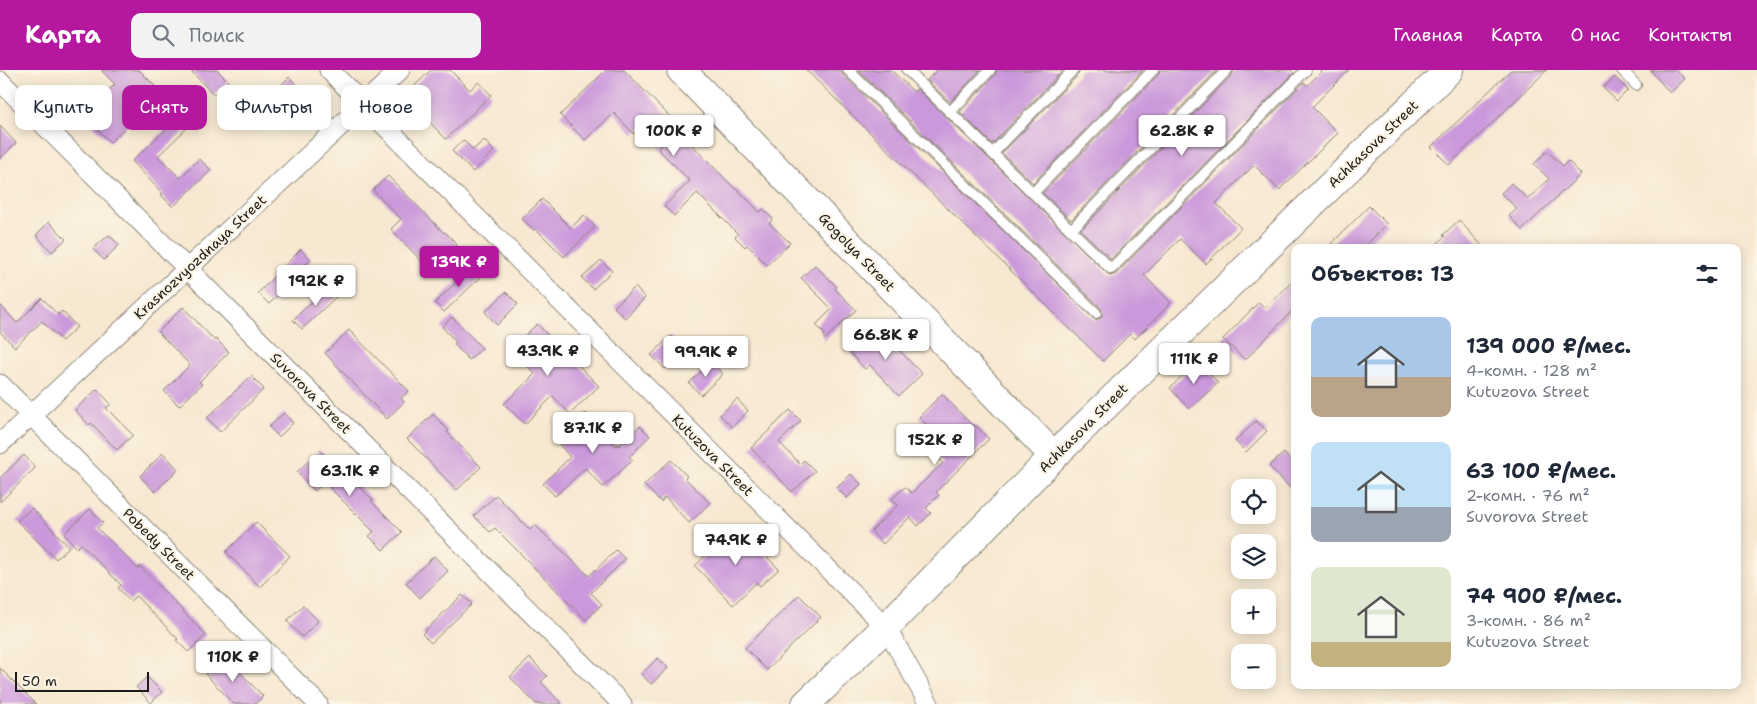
<!DOCTYPE html>
<html lang="ru">
<meta charset="utf-8">
<style>
body{margin:0;font-family:"Shantell Sans",sans-serif;background:#f2f2f3;color:#1f2937;height:100vh;display:flex;flex-direction:column;font-size:19px;white-space:nowrap}
*{box-sizing:border-box;margin:0}
p{font-size:16px;color:#747a83}
.icon{flex:none;width:28px;height:28px;fill:none;stroke:currentColor;stroke-width:2;stroke-linecap:round;stroke-linejoin:round}
.map{position:relative;flex:1;overflow:hidden}
.side{position:absolute;left:1291px;top:174px;width:450px;height:445px;display:flex;flex-direction:column;background:#fff;border-radius:10px;box-shadow:0 2px 12px #0003}
.side>*{flex:none}
.banner{position:absolute;left:15px;top:15px;width:475px;height:45px;display:flex;gap:10px}
.buttons{position:absolute;left:1231px;top:409px;display:grid;gap:10px}
.buttons a{display:grid;place-items:center;width:45px;height:45px;border-radius:10px;background:#fff;box-shadow:0 2px 12px #0003;font-size:25px}
.scale{position:absolute;left:15px;bottom:12px;width:134px;box-sizing:border-box;padding-left:5px;border:2px solid #1c1c1c;border-top:0;font-size:14px;line-height:18px;white-space:nowrap;color:#1c1c1c;-webkit-text-stroke:4px #fcf5e5;paint-order:stroke}
.price{position:absolute;translate:-50% -42px;padding:0 11px;border-radius:5px;background:#fff;color:#222;font-size:16px;line-height:32px;filter:drop-shadow(0 1px 2px #0008)}
.price::after{content:'';position:absolute;left:50%;top:30px;width:15px;height:11px;margin-left:-8px;background:inherit;clip-path:polygon(0 0,100% 0,50% 100%)}
.price.selected{background:#b5179e;color:#fff}
ul{padding:0;list-style:none}
li{display:flex;align-items:center;gap:15px;height:125px;padding:0 20px}
li span{display:grid;place-items:center;flex:none;width:140px;height:100px;border-radius:10px;color:#555}
li>.icon{margin-inline-start:auto}
span .icon{width:60px;height:60px;fill:#fffc;stroke-width:1}
li b{font-size:21px}
h2{display:flex;justify-content:space-between;align-items:center;height:60px;padding:0 20px;font-size:21px}
.pill{padding:0 18px;border-radius:10px;background:#fff;box-shadow:0 2px 12px #0003;font-size:18px;line-height:45px}
.pill.selected{background:#b5179e;color:#fff}
header{display:flex;align-items:center;gap:30px;box-sizing:border-box;height:70px;padding:0 25px;background:#b5179e;color:#fff}
header strong{font-size:24px}
nav{display:flex;gap:28px;margin-inline-start:auto;font-size:18px}
.search{width:350px;height:45px;background:#f2f2f3;display:flex;align-items:center;gap:12px;box-sizing:border-box;padding:0 18px;border-radius:10px;color:#747a83;font-size:19px}
.map>svg:first-child{display:block}
.building{fill:#cb99db}
.lines{fill:none;stroke-linecap:round;stroke-linejoin:round}
.lane-casing{stroke:#8a8276;stroke-width:12}
.street-casing{stroke:#8a8276;stroke-width:21}
.secondary-casing{stroke:#8a8276;stroke-width:30}
.lane{stroke:#fff;stroke-width:10}
.street{stroke:#fff;stroke-width:19}
.secondary{stroke:#fff;stroke-width:28}
.labels{text-anchor:middle;stroke-width:4.5;stroke-linejoin:round;paint-order:stroke}
.street-label{font-size:14px;fill:#1c1c1c;stroke:#fcf5e5}
</style>
<header>
<strong>Карта</strong>
<div class="search"><svg class="icon" aria-label="search" viewBox="0 0 24 24"><circle cx="10" cy="10" r="6"/><path d="M15 15l6 6"/></svg>Поиск</div>
<nav><a>Главная</a><a>Карта</a><a>О нас</a><a>Контакты</a></nav>
</header>
<div class="map">
<svg width="1757" height="634" viewBox="0 0 1757 634">
<rect width="100%" height="100%" fill="#fcf5e5"/>
<filter id="ink" filterUnits="userSpaceOnUse"><feTurbulence type="fractalNoise" baseFrequency=".02" numOctaves="2"/><feDisplacementMap in="SourceGraphic" scale="10" xChannelSelector="R" yChannelSelector="G"/><feConvolveMatrix kernelMatrix="1 2 1 2 8 2 1 2 1" color-interpolation-filters="sRGB"/></filter>
<filter id="wash" filterUnits="userSpaceOnUse"><feTurbulence type="fractalNoise" baseFrequency=".0096" numOctaves="4" result="noise"/><feDisplacementMap in="SourceGraphic" scale="20" xChannelSelector="R" yChannelSelector="G"/><feGaussianBlur stdDeviation="1.12" result="paint"/><feColorMatrix in="noise" values="0 0 0 0 0 0 0 0 0 0 0 0 0 0 0 0 0 1.4 0 .05"/><feComposite in="paint" operator="in"/></filter>
<g filter="url(#wash)">
<rect width="100%" height="100%" fill="#f7e8d1"/>
<g id="blocks">
<g class="building">
<path d="M101,0H139L155,16L127,43L133,50L110,72L83,45L115,14Z"/>
<path d="M190,0H217L228,11L214,25Z"/>
<path d="M431,0H450L470,20L479,12L491,25L446,69L415,37L413,38L402,28Z"/>
<path d="M606,0H624L676,53L673,55L735,119L736,118L760,142L763,139L773,149L769,153L790,173L767,195L747,175L745,177L735,167L738,164L697,123L674,146L664,136L690,111L658,79L662,75L643,55L634,64L614,43L585,70L560,45Z"/>
<path d="M806,0H841L843,5L1095,250L1101,248L1102,245L1101,238L858,0H891L914,22L917,19L1110,206L1116,204L1304,12L1307,16L1323,0H1349L1312,37L1338,63L1279,120L1254,95L1216,133L1241,158L1206,194L1180,169L1144,205L1171,233L1135,269L1130,264L1103,291Z"/>
<path d="M937,0H980L950,32L927,10Z"/>
<path d="M997,0H1063L992,74L960,42L995,5Z"/>
<path d="M1080,0H1143L1033,113L1002,83L1078,5Z"/>
<path d="M1160,0H1217L1071,150L1043,123L1158,5Z"/>
<path d="M1234,0H1291L1294,3L1111,189L1081,160L1232,5Z"/>
<path d="M1511,0H1547L1449,95L1431,77Z"/>
<path d="M1650,0H1676L1685,9L1670,23Z"/>
<path d="M289,7L302,20L286,36L273,23Z"/>
<path d="M1615,7L1628,20L1617,31L1603,18Z"/>
<path d="M177,49L186,59L158,86L180,108L199,89L211,100L173,137L161,125L163,124L132,91Z"/>
<path d="M0,56L16,73L0,89Z"/>
<path d="M463,70L473,80L484,70L494,81L473,102L452,81Z"/>
<path d="M1547,81L1563,96L1568,91L1581,104L1522,160L1509,146L1517,139L1501,123L1511,113L1528,129L1549,109L1534,94Z"/>
<path d="M388,106L444,163L445,162L457,174L439,192L436,189L427,197L391,159L401,149L373,120Z"/>
<path d="M542,129L571,158L584,145L595,157L564,187L536,159L534,160L522,149Z"/>
<path d="M1369,136L1387,154L1363,178H1327Z"/>
<path d="M1459,150L1484,178H1433L1445,166L1443,165Z"/>
<path d="M49,152L66,169L52,182L36,165Z"/>
<path d="M109,165L119,175L104,190L93,179Z"/>
<path d="M301,179L311,190L286,214L288,216L269,234L258,223Z"/>
<path d="M601,190L612,201L593,219L582,208Z"/>
<path d="M474,195L484,204L444,242L435,233Z"/>
<path d="M815,195L837,217L835,219L856,240L824,270V263L816,255L832,239L801,208Z"/>
<path d="M1295,209V238L1245,290L1223,269L1259,232L1265,238Z"/>
<path d="M330,214L339,224L302,259L293,250Z"/>
<path d="M635,217L645,228L625,248L614,237Z"/>
<path d="M506,222L518,234L497,255L485,242Z"/>
<path d="M42,228L58,245L62,241L77,257L62,271L42,251L15,277L0,262V235L17,253Z"/>
<path d="M183,237L214,270L216,269L229,282L199,312L202,314L179,336L164,321L190,295L158,262Z"/>
<path d="M452,247L482,278L469,290L454,274L456,272L442,257Z"/>
<path d="M537,254L564,281L566,279L578,291L576,293L599,316L570,344L553,326L525,354L504,334L535,304L511,279Z"/>
<path d="M877,257L922,304L899,326L870,295L865,299L850,283Z"/>
<path d="M349,260L409,321L401,328L404,332L387,349L325,283Z"/>
<path d="M671,266L685,279L665,299L651,285Z"/>
<path d="M1198,291L1218,313L1189,339L1170,318Z"/>
<path d="M711,292L723,304L701,325L689,313Z"/>
<path d="M251,306L264,319L220,362L207,348Z"/>
<path d="M97,319L111,334L106,338L133,365L117,380L91,353L89,355L75,340Z"/>
<path d="M942,324L973,356L975,355L989,369L936,422L939,425L926,438L931,443L918,456L910,447L883,474L871,461L898,435L892,429L905,417L912,423L943,393L939,389L950,379L919,347Z"/>
<path d="M737,329L748,341L732,357L720,345Z"/>
<path d="M790,340L801,351L779,372L800,394L804,390L815,401L792,422L751,378Z"/>
<path d="M284,343L293,353L279,367L269,357Z"/>
<path d="M586,343L616,376L618,374L619,376L640,356L650,366L629,387L633,390L603,417L585,398L555,426L543,414L570,387L555,370Z"/>
<path d="M433,344L449,361L447,362L481,397L457,420L407,369Z"/>
<path d="M1256,351L1267,361L1246,382L1235,371Z"/>
<path d="M320,380L355,416L357,414L373,430L371,431L402,462L383,480L369,466L374,462L324,412L315,421L297,402Z"/>
<path d="M163,383L178,399L155,422L140,406Z"/>
<path d="M1284,383L1295,395V423L1269,396Z"/>
<path d="M24,385L35,398L0,432V408Z"/>
<path d="M671,390L687,406L685,408L710,433L689,453L665,427L661,432L644,415Z"/>
<path d="M851,404L861,414L847,428L837,418Z"/>
<path d="M496,425L530,460L535,455L589,506L616,480L625,489L591,523L602,534L586,550L495,458L490,462L474,446Z"/>
<path d="M32,438L69,477L56,489L17,451Z"/>
<path d="M90,439L103,453L97,458L138,499L140,496L206,565L188,582L176,570L178,569L136,526L130,531L118,518L121,515L81,474L77,478L64,464Z"/>
<path d="M256,452L290,486L260,517L226,482Z"/>
<path d="M735,456L779,499L760,516L757,512L733,535L695,496Z"/>
<path d="M434,486L448,501L420,528L406,513Z"/>
<path d="M462,525L472,534L431,573L422,564Z"/>
<path d="M799,525L821,547L767,600L745,578Z"/>
<path d="M303,535L318,551L302,567L287,551Z"/>
<path d="M224,586L263,626L255,634H234L205,604Z"/>
<path d="M530,588L547,606L541,612L562,634H536L510,607Z"/>
<path d="M658,588L668,598L651,614L641,604Z"/>
<path d="M0,598L36,634H0Z"/>
<path d="M147,607L162,622L151,633L136,617Z"/>
</g>
</g>
</g>
<g filter="url(#ink)">
<use href="#blocks" fill-opacity="0" stroke="#8a8276" stroke-width="1"/>
<g class="lines">
<defs>
<g id="lane">
<path d="M848,0L1096,243"/>
<path d="M907,0L1111,199L1306,0"/>
<path d="M1622,0L1636,15"/>
<path d="M950,42L990,0"/>
<path d="M993,83L1073,0"/>
<path d="M1033,123L1153,0"/>
<path d="M1071,160L1227,0"/>
</g>
<g id="street">
<path d="M329,0L886,557L929,634"/>
<path d="M0,11L622,634"/>
<path d="M0,314L318,634"/>
<path d="M0,374L400,0"/>
</g>
<g id="secondary">
<path d="M681,0L1054,386"/>
<path d="M806,634L886,557L1054,386L1449,0"/>
</g>
</defs>
<use href="#lane" class="lane-casing"/>
<use href="#street" class="street-casing"/>
<use href="#secondary" class="secondary-casing"/>
<use href="#lane" class="lane"/>
<use href="#street" class="street"/>
<use href="#secondary" class="secondary"/>
</g>
</g>
<g class="labels">
<g class="street-label">
<text transform="translate(1373 74) rotate(-44)" y="5">Achkasova Street</text>
<text transform="translate(857 182) rotate(46)" y="5">Gogolya Street</text>
<text transform="translate(200 187) rotate(-43)" y="5">Krasnozvyozdnaya Street</text>
<text transform="translate(311 323) rotate(45)" y="5">Suvorova Street</text>
<text transform="translate(1083 358) rotate(-45)" y="5">Achkasova Street</text>
<text transform="translate(713 385) rotate(45)" y="5">Kutuzova Street</text>
<text transform="translate(159 474) rotate(45)" y="5">Pobedy Street</text>
</g>
</g>
</svg>
<div class="buttons">
<a><svg class="icon" aria-label="locate" viewBox="0 0 24 24"><circle cx="12" cy="12" r="6"/><path d="M12 2v4M12 18v4M2 12h4M18 12h4"/></svg></a>
<a><svg class="icon" aria-label="layers" viewBox="0 0 24 24"><path d="M12 4l9 5-9 5-9-5zM3 14l9 5 9-5"/></svg></a>
<a>+</a>
<a>−</a>
</div>
<div class="scale">50 m</div>
<b class="price" style="left:674px;top:87px">100K ₽</b>
<b class="price" style="left:1182px;top:87px">62.8K ₽</b>
<b class="price selected" style="left:459px;top:218px">139K ₽</b>
<b class="price" style="left:316px;top:237px">192K ₽</b>
<b class="price" style="left:886px;top:291px">66.8K ₽</b>
<b class="price" style="left:548px;top:307px">43.9K ₽</b>
<b class="price" style="left:706px;top:308px">99.9K ₽</b>
<b class="price" style="left:1194px;top:315px">111K ₽</b>
<b class="price" style="left:593px;top:384px">87.1K ₽</b>
<b class="price" style="left:935px;top:396px">152K ₽</b>
<b class="price" style="left:350px;top:427px">63.1K ₽</b>
<b class="price" style="left:736px;top:496px">74.9K ₽</b>
<b class="price" style="left:233px;top:613px">110K ₽</b>
<div class="banner">
<a class="pill">Купить</a>
<a class="pill selected">Снять</a>
<a class="pill">Фильтры</a>
<a class="pill">Новое</a>
</div>
<section class="side">
<h2>Объектов: 13<svg class="icon" aria-label="filters" viewBox="0 0 24 24"><path d="M4 7h16M4 17h16"/><circle cx="9" cy="7" r="2"/><circle cx="15" cy="17" r="2"/></svg></h2>
<ul>
<li><span style="background:linear-gradient(#a9c7e8 60%,#b9a48a 0)"><svg class="icon" aria-label="home" viewBox="0 0 24 24"><path d="M3 11l9-7 9 7M6 9v11h12V9"/></svg></span><div><b>139 000 ₽/мес.</b><p>4-комн. · 128 m²</p><p>Kutuzova Street</p></div></li>
<li><span style="background:linear-gradient(#bfe0f5 65%,#9aa5b1 0)"><svg class="icon" aria-label="home" viewBox="0 0 24 24"><path d="M3 11l9-7 9 7M6 9v11h12V9"/></svg></span><div><b>63 100 ₽/мес.</b><p>2-комн. · 76 m²</p><p>Suvorova Street</p></div></li>
<li><span style="background:linear-gradient(#dfe7d0 75%,#c2b280 0)"><svg class="icon" aria-label="home" viewBox="0 0 24 24"><path d="M3 11l9-7 9 7M6 9v11h12V9"/></svg></span><div><b>74 900 ₽/мес.</b><p>3-комн. · 86 m²</p><p>Kutuzova Street</p></div></li>
</ul>
</section>
</div>
